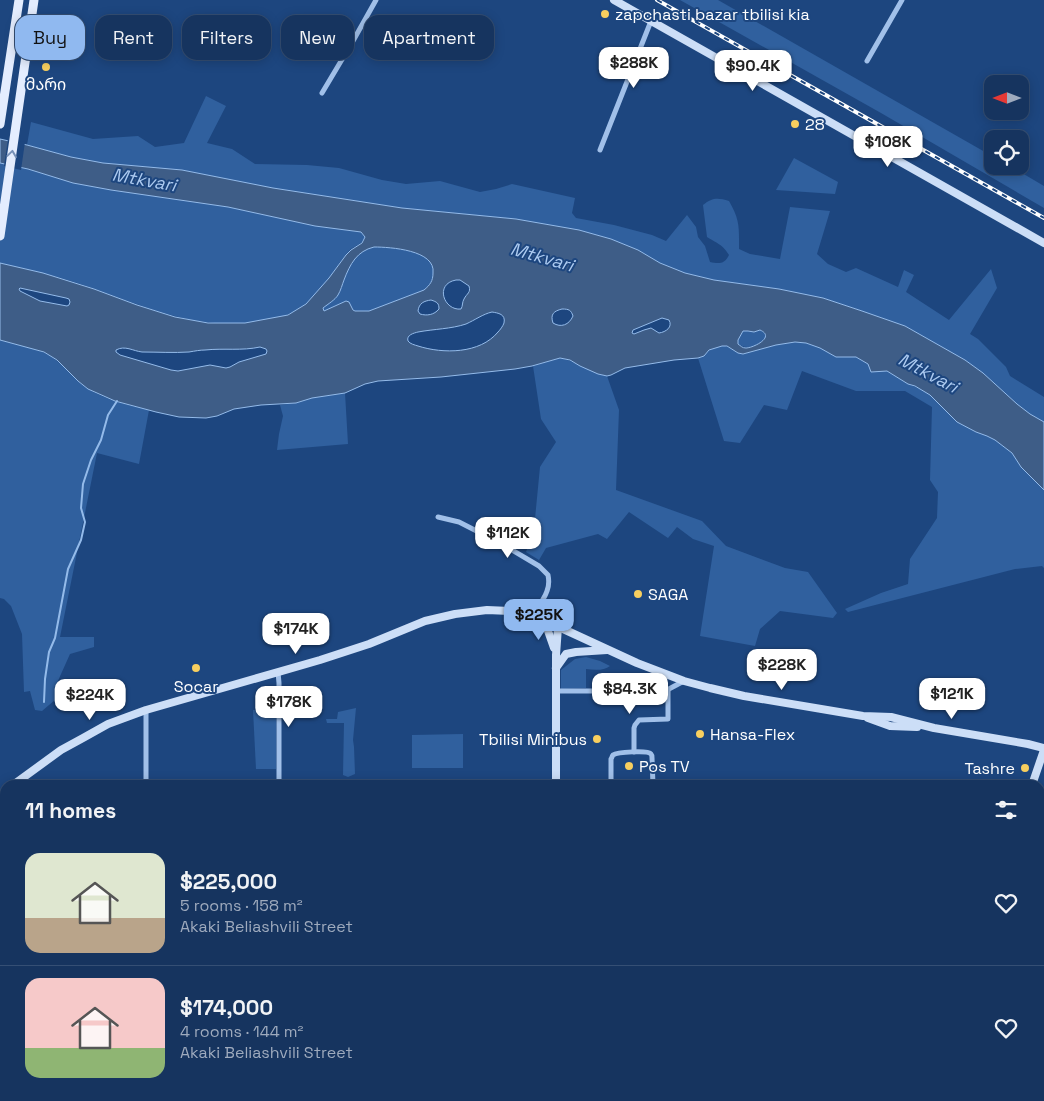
<!DOCTYPE html>
<meta charset="utf-8">
<style>
body{margin:0;font-family:"Space Grotesk","Noto Sans Georgian",sans-serif;background:#233f68;color:#f1f3f6;height:100vh;display:flex;flex-direction:column;font-size:19px;white-space:nowrap}
*{box-sizing:border-box;margin:0}
p{font-size:16px;color:#9eaabd}
.icon{flex:none;width:28px;height:28px;fill:none;stroke:currentColor;stroke-width:2;stroke-linecap:round;stroke-linejoin:round}
.map{position:relative;flex:1;overflow:hidden}
.details{position:absolute;left:0px;top:780px;width:1045px;height:321px;display:flex;flex-direction:column;background:#16345f;border-radius:15px 15px 0 0;box-shadow:0 2px 12px #0003,0 0 0 1px #354f74}
.details>*{flex:none}
.top-card{position:absolute;left:15px;top:15px;width:500px;height:45px;display:flex;gap:10px}
.needle{width:32px;rotate:270deg}
.tools{position:absolute;left:984px;top:75px;display:grid;gap:10px}
.tools a{display:grid;place-items:center;width:45px;height:45px;border-radius:10px;background:#16345f;box-shadow:0 2px 12px #0003,0 0 0 1px #354f74;font-size:25px}
.price{position:absolute;translate:-50% -42px;padding:0 11px;border-radius:10px;background:#fff;color:#222;font-size:16px;line-height:32px;filter:drop-shadow(0 1px 2px #0008)}
.price::after{content:'';position:absolute;left:50%;top:30px;width:15px;height:11px;margin-left:-8px;background:inherit;clip-path:polygon(0 0,100% 0,50% 100%)}
.price.active{background:#90b9f0;color:#111}
ul{padding:0;list-style:none}
li{display:flex;align-items:center;gap:15px;height:125px;padding:0 25px}
li+li{border-top:1px solid #354f74}
li span{display:grid;place-items:center;flex:none;width:140px;height:100px;border-radius:15px;color:#555}
li>.icon{margin-inline-start:auto}
span .icon{width:60px;height:60px;fill:#fffc;stroke-width:1}
li b{font-size:21px}
h2{display:flex;justify-content:space-between;align-items:center;height:60px;padding:0 25px;font-size:21px}
.tag{padding:0 18px;border-radius:15px;background:#16345f;box-shadow:0 2px 12px #0003,0 0 0 1px #354f74;font-size:18px;line-height:45px}
.tag.active{background:#90b9f0;color:#111}
.map>svg:first-child{display:block}
.green{fill:#30609e}
.water{fill:#3e5d87;stroke:#94bbea;fill-rule:evenodd}
.pier{fill:#1d467f}
.lines{fill:none;stroke-linecap:round;stroke-linejoin:round}
.stream{stroke:#94bbea;stroke-width:2}
.street{stroke:#a1c0e9;stroke-width:5}
.secondary{stroke:#ccdef7;stroke-width:8}
.primary{stroke:#e4edfe;stroke-width:9}
.rail-casing{stroke:#fff;stroke-width:4}
.rail{stroke:#1d467f;stroke-width:2;stroke-dasharray:5.5;stroke-linecap:butt}
.oneway{stroke:#7791b8}
.poi-dot{fill:#f8cf5f;stroke:#1d467f;stroke-width:2}
.labels{text-anchor:middle;stroke-width:4;stroke-linejoin:round;paint-order:stroke}
.poi-label{font-size:16px;fill:#fff;stroke:#1d467f;text-anchor:start}
.water-label{font-size:18px;font-style:italic;fill:#accaf0;stroke:#1d467f}
</style>
<div class="map">
<svg width="1044" height="1101" viewBox="0 0 1044 1101">
<rect width="100%" height="100%" fill="#1d467f"/>
<g class="green">
<path d="M680,0H718L992,156V166H1010L1044,186V208L881,113Z"/>
<path d="M206,96L226,106L207,143L232,149L255,164L307,165L339,168L382,180L406,184L440,181L480,192L496,189L512,184L575,198L572,213L576,218L614,225L652,235L666,241L687,215L696,227L698,237L705,246L710,262C719,264 725,264 729,255C722,244 718,244 707,237L703,205C713,197 718,198 729,201C740,220 739,227 739,249L750,254L780,259L790,207L830,211L817,254L828,264L846,272L856,268L898,287L904,270L914,275L906,292L949,320L991,269L997,288L970,334L978,339L1006,367L1010,376L1044,397V422L1030,414L1017,404L983,373L965,360L905,326L862,311L823,298L779,289L714,280L685,273L660,263L638,250L611,239L579,230L516,219L402,208L273,188L182,170L103,163L71,157L27,145L31,122L93,139L138,136L155,147L184,143Z"/>
<path d="M794,158L838,182L835,194L776,190Z"/>
<path d="M0,163L28,169L73,183L111,190L228,207L315,226L361,232L365,237C362,244 357,245 351,249C346,254 341,261 337,267C324,285 310,305 289,314C282,318 272,318 263,320C257,321 251,323 245,323C192,328 143,306 95,289C64,278 32,270 0,263Z"/>
<path d="M374,247C390,247 436,250 433,273C433,281 430,285 424,290L369,311H355C351,308 351,305 346,301L324,311L323,308C328,304 334,300 338,295C341,290 342,285 344,280C350,264 357,251 374,247Z"/>
<path d="M760,330C778,337 746,356 737,342L743,331H748L754,332Z"/>
<path d="M0,340C13,344 34,348 45,353C62,361 71,378 87,388C105,400 128,405 149,410L139,464L97,453L60,637H94V647L70,654L57,683L56,699L42,711L35,710L30,691L24,692L22,634L11,606L4,599L0,598Z"/>
<path d="M795,342L806,343L820,348L836,357H856L868,364L887,371L908,384L923,390L938,401L957,422L976,432L987,436L995,440L1012,453L1021,467L1044,490V568L1042,566L1015,569L848,612L845,609L881,593L908,584L910,559L937,518L938,492L930,480L932,407L905,391H856L802,371L787,410L764,405L740,443L724,441L698,358C707,354 716,342 728,347C734,350 736,353 743,354L776,345Z"/>
<path d="M560,358C577,361 590,373 607,376L619,410L616,490L702,521L726,546L785,568L808,572L837,613L833,618L780,611L760,629L755,646L700,636L714,546L693,539L677,527L668,538L629,512L607,539L598,534L546,548L539,560L526,552L534,529L540,467L556,442L541,419L533,366Z"/>
<path d="M345,393L348,444L277,450L279,434L283,416L280,405L296,403L312,398Z"/>
<path d="M586,657L600,661L610,666C604,671 594,670 586,669V688L561,689V670L575,659Z"/>
<path d="M276,708V769H256L253,710Z"/>
<path d="M356,708L353,740L354,747L355,774L348,777L343,775L344,723H327L326,719H337L338,712Z"/>
<path d="M463,734V768H412V735Z"/>
<path d="M396,1096H536L535,1101H396Z"/>
<rect x="573" y="1096" width="87" height="5"/>
<rect x="855" y="1096" width="57" height="5"/>
</g>
<path class="water" d="M0,139L27,145L71,157L103,163L182,170L273,188L402,208L516,219L579,230L611,239L638,250L660,263L685,273L714,280L779,289L823,298L862,311L905,326L965,360L983,373L1017,404L1030,414L1044,422V490L1021,467L1012,453L995,440L987,436L976,432L957,422L930,395L915,386L908,384L887,371L871,372L868,364L856,357H836L820,348L806,343L795,342L776,345L743,354L738,353L727,346H722L709,350L704,356L698,358L674,360L625,368L611,375L607,376L598,374L580,366L570,360L560,358L532,366L515,369L441,377L378,381L365,384L345,393L312,398L296,403L261,405L234,409L217,416L206,418L179,417L156,412L115,401L88,389L78,381L57,360L44,352L0,340V263L43,273L94,289L137,305L175,317L208,323H245L288,315L306,304L329,278L346,255L351,250L362,243L365,237L361,232L315,226L228,207L111,190L73,183L28,169L0,163ZM374,247C390,247 436,250 433,273C433,281 430,285 424,290L369,311H355L353,310L349,302L346,301L324,311L323,308C328,304 335,300 338,295C341,290 342,285 344,280C350,264 357,251 374,247ZM456,280H460L469,286C471,293 467,293 464,299C462,302 463,306 461,309C444,311 434,284 456,280ZM20,288L66,298L69,299L70,302L69,305L67,306L40,301L20,291L19,289ZM431,300C437,302 439,303 439,309C434,315 427,316 420,314L418,311C419,303 424,301 431,300ZM562,309C569,309 571,310 573,316C569,325 561,328 553,323C550,314 554,311 562,309ZM492,312C498,313 506,314 504,323C503,326 500,330 498,332C480,354 443,354 418,346C415,345 410,344 408,341C406,335 414,333 418,332C434,329 451,329 466,324C475,320 483,314 492,312ZM662,318L669,320C673,327 666,332 659,333L651,328L644,330L634,334L632,333L633,330ZM760,330C776,337 753,348 746,348C742,348 741,346 738,344V340L743,331H748L754,332ZM260,347L266,349L267,351L266,354L239,362L230,367L226,368L210,365L178,371L171,370L120,355L116,352V350C125,345 133,351 142,352C158,352 174,353 189,352C195,351 200,350 205,350C224,348 242,351 260,347Z"/>
<path class="pier" d="M8,139L25,142L21,170L4,166Z"/>
<g class="lines">
<path class="stream" d="M44,702L45,679L49,652L55,638L68,569L81,540L85,522L81,508L83,484L91,460L101,440L108,415L117,401"/>
<g class="street">
<path d="M867,61L902,0"/>
<path d="M322,93L353,41L376,0"/>
<path d="M600,150L651,21"/>
<path d="M438,517L459,522L502,544L539,566L548,575C549,580 549,586 547,591C543,603 537,603 539,618"/>
<path d="M278,672L279,683V785"/>
<path d="M556,691H610L667,690L684,681"/>
<path d="M634,752V728L635,725L639,720L668,719V690"/>
<path d="M146,785V710"/>
<path d="M611,785V759C612,758 612,756 613,755C617,752 648,750 651,754C652,755 652,757 652,758L653,785"/>
<path d="M81,1101V1096"/>
</g>
<g class="secondary">
<path d="M614,0L1044,243"/>
<path d="M541,621L547,628L554,648"/>
<path d="M556,668L566,654L576,652L607,650"/>
<path d="M868,718L890,726L917,727"/>
<path d="M13,785L61,750L83,738L108,724L146,710L320,660L369,644L425,621L455,614L487,610L510,611L535,616L637,663L684,681L710,688L744,696L863,716L891,717L934,728L1028,744L1044,748"/>
<path d="M556,785V655L558,627"/>
<path d="M1032,785L1044,750"/>
<path d="M0,796L5,792"/>
<path d="M555,1101V1096"/>
<path d="M953,1101L954,1096"/>
</g>
<g class="primary">
<path d="M0,124L19,0"/>
<path d="M0,236L34,0"/>
</g>
<defs>
<path id="rail" d="M657,0L1044,218"/>
</defs>
<use href="#rail" class="rail-casing"/>
<use href="#rail" class="rail"/>
</g>
<defs><path id="oneway-chevron" d="M-2-3.5L2.5 0L-2 3.5" fill="none" stroke-width="1.6" stroke-linecap="round" stroke-linejoin="round" transform="scale(1.25)"/></defs>
<use class="oneway" href="#oneway-chevron" transform="translate(12 154) rotate(-82)"/>
<g class="poi-dot">
<circle cx="605" cy="14" r="5"/>
<circle cx="46" cy="67" r="5"/>
<circle cx="795" cy="124" r="5"/>
<circle cx="638" cy="594" r="5"/>
<circle cx="196" cy="668" r="5"/>
<circle cx="700" cy="734" r="5"/>
<circle cx="597" cy="739" r="5"/>
<circle cx="629" cy="766" r="5"/>
<circle cx="1025" cy="768" r="5"/>
</g>
<g class="labels">
<g class="poi-label">
<text x="615" y="20">zapchasti bazar tbilisi kia</text>
<text x="46" y="90" text-anchor="middle">მარი</text>
<text x="805" y="130">28</text>
<text x="648" y="600">SAGA</text>
<text x="196" y="692" text-anchor="middle">Socar</text>
<text x="710" y="740">Hansa-Flex</text>
<text x="587" y="745" text-anchor="end">Tbilisi Minibus</text>
<text x="639" y="772">Pos TV</text>
<text x="1015" y="774" text-anchor="end">Tashre</text>
</g>
<g class="water-label">
<text transform="translate(144 180) rotate(10)" y="6">Mtkvari</text>
<text transform="translate(542 257) rotate(16)" y="6">Mtkvari</text>
<text transform="translate(928 373) rotate(28)" y="6">Mtkvari</text>
</g>
</g>
</svg>
<div class="tools">
<a><svg class="needle" viewBox="-14 -14 28 28"><path d="M0-13l5 13h-10z" fill="#e53935"/><path d="M0 13l5-13h-10z" fill="#9eaabd"/></svg></a>
<a><svg class="icon" aria-label="locate" viewBox="0 0 24 24"><circle cx="12" cy="12" r="6"/><path d="M12 2v4M12 18v4M2 12h4M18 12h4"/></svg></a>
</div>
<b class="price" style="left:634px;top:89px">$288K</b>
<b class="price" style="left:753px;top:92px">$90.4K</b>
<b class="price" style="left:888px;top:168px">$108K</b>
<b class="price" style="left:508px;top:559px">$112K</b>
<b class="price active" style="left:539px;top:641px">$225K</b>
<b class="price" style="left:296px;top:655px">$174K</b>
<b class="price" style="left:782px;top:691px">$228K</b>
<b class="price" style="left:630px;top:715px">$84.3K</b>
<b class="price" style="left:952px;top:720px">$121K</b>
<b class="price" style="left:90px;top:721px">$224K</b>
<b class="price" style="left:289px;top:728px">$178K</b>
<div class="top-card">
<a class="tag active">Buy</a>
<a class="tag">Rent</a>
<a class="tag">Filters</a>
<a class="tag">New</a>
<a class="tag">Apartment</a>
</div>
<section class="details">
<h2>11 homes<svg class="icon" aria-label="filters" viewBox="0 0 24 24"><path d="M4 7h16M4 17h16"/><circle cx="9" cy="7" r="2"/><circle cx="15" cy="17" r="2"/></svg></h2>
<ul>
<li><span style="background:linear-gradient(#dfe7d0 65%,#b9a48a 0)"><svg class="icon" aria-label="home" viewBox="0 0 24 24"><path d="M3 11l9-7 9 7M6 9v11h12V9"/></svg></span><div><b>$225,000</b><p>5 rooms · 158 m²</p><p>Akaki Beliashvili Street</p></div><svg class="icon" aria-label="heart" viewBox="0 0 24 24"><path d="M12 20l-8-8c-3-5 5-10 8-4 3-6 11-1 8 4z"/></svg></li>
<li><span style="background:linear-gradient(#f6c9c9 70%,#8fb573 0)"><svg class="icon" aria-label="home" viewBox="0 0 24 24"><path d="M3 11l9-7 9 7M6 9v11h12V9"/></svg></span><div><b>$174,000</b><p>4 rooms · 144 m²</p><p>Akaki Beliashvili Street</p></div><svg class="icon" aria-label="heart" viewBox="0 0 24 24"><path d="M12 20l-8-8c-3-5 5-10 8-4 3-6 11-1 8 4z"/></svg></li>
</ul>
</section>
</div>
